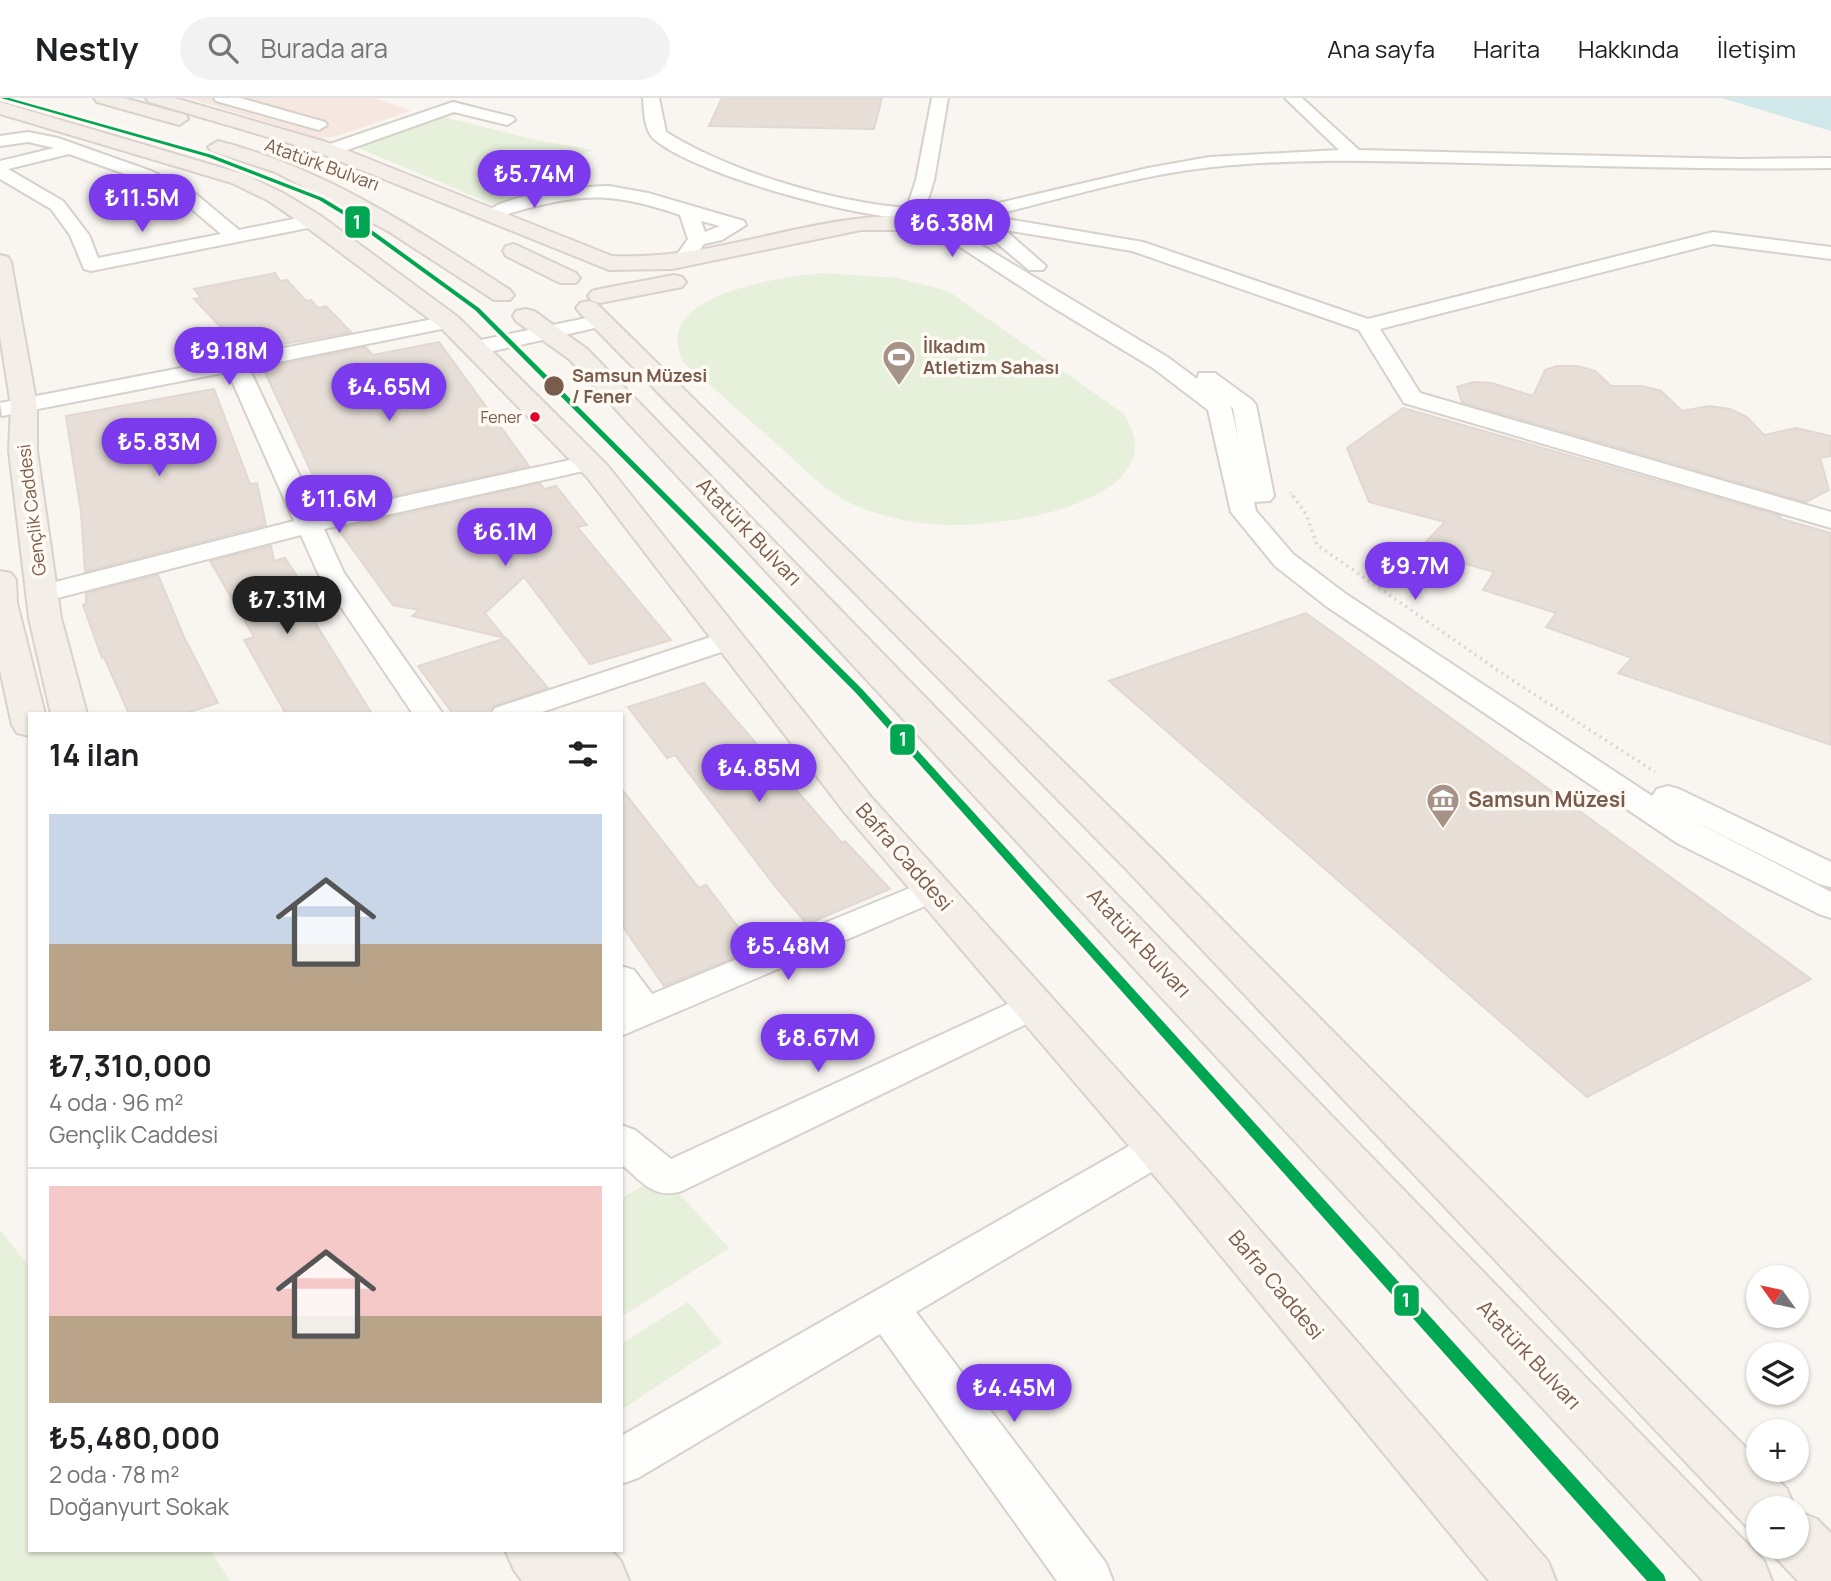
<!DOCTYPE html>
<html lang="tr">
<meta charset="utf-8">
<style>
body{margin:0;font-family:Manrope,sans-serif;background:#f2f2f2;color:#202124;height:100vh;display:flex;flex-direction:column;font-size:26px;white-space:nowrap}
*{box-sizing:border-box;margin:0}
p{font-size:23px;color:#757577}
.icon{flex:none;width:38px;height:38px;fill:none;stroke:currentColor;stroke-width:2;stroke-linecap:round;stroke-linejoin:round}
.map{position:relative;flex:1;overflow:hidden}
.drawer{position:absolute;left:28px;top:614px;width:595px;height:840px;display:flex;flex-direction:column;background:#fff;border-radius:0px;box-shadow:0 2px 5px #0004}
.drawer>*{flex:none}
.needle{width:46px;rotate:303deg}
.fabs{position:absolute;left:1746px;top:1167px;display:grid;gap:14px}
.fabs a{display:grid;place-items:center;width:63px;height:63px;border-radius:50%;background:#fff;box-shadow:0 2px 5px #0004;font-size:35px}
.price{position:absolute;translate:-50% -60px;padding:0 16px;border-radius:24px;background:#7c3aed;color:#fff;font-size:23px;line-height:46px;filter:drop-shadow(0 2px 4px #0008)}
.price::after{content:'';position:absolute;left:50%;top:42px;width:21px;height:16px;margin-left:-10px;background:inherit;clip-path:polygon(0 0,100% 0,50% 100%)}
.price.on{background:#222;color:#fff}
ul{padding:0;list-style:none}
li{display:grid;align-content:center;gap:14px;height:371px;padding:0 21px}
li+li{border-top:2px solid #e0e0e0}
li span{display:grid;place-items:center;height:217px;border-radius:0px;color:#555}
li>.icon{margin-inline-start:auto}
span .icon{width:126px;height:126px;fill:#fffc;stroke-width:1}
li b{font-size:30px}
h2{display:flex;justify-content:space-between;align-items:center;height:84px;padding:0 21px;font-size:30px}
header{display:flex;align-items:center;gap:42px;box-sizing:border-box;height:98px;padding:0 35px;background:#fff;border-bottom:2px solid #e0e0e0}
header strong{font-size:33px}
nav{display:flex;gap:38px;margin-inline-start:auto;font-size:24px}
.search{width:490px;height:63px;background:#f2f2f2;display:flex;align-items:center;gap:18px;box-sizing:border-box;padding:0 24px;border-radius:38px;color:#757577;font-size:26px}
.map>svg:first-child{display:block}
.commercial{fill:#f6e8e1}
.green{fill:#e7f0db}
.water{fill:#d0e8ea}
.building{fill:#e6ded7;stroke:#e2d8d2;stroke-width:2}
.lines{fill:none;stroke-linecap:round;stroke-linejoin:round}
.minor-casing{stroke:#d7d1cb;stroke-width:4}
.major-casing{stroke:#dad1cc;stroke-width:4}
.path-far1{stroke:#dcd5d0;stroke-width:2.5;stroke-dasharray:1 2.5;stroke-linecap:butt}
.path{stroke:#dcd5d0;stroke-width:3.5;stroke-dasharray:2 4.5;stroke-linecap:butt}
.minor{fill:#fefefd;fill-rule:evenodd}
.major{fill:#f3eee8;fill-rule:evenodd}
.tram-1-casing{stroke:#fffaf3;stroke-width:6}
.tram-1{fill:#00a651;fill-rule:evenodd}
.stop-dot{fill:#7a5c4d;stroke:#fffaf3;stroke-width:2.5}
.bus-dot{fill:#e4002b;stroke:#fffaf3;stroke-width:2.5}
.labels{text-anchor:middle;stroke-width:7;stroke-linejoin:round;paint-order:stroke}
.far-bus-label{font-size:16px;fill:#7a5c4d;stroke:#fffaf3;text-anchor:end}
.far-street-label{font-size:18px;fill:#7a5c4d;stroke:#fffaf3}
.far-poi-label{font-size:18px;font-weight:bold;fill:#7a5c4d;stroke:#fffaf3;text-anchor:start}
.far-stop-label{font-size:18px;font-weight:bold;fill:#7a5c4d;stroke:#fffaf3;text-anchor:start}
.street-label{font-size:21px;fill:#7a5c4d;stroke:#fffaf3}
.poi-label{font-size:21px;font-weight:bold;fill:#7a5c4d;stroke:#fffaf3;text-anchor:start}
.line-badge{stroke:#fffaf3;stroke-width:2.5}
.badge-label{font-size:19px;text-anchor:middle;font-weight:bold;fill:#fff}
</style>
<header>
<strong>Nestly</strong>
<div class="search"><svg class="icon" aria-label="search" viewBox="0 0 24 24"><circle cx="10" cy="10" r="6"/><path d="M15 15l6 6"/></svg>Burada ara</div>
<nav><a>Ana sayfa</a><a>Harita</a><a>Hakkında</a><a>İletişim</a></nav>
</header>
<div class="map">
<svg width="1831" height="1483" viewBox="0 0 1831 1483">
<rect width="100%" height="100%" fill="#f9f5f0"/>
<path class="commercial" d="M188,0H376L411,13L334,39L319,40Z"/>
<g class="green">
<path d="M439,18L536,42L593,52L528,76L531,95L495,107L356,49Z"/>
<path d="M822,175L898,180L948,193L1124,316C1128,324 1135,336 1135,346C1135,409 1007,426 961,427C927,428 890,422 857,408C826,395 802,369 778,347C746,319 714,291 682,263C680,254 676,245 678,236C687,191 786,179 822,175Z"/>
<path d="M661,1076L729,1150L621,1219V1101Z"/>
<path d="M0,1132L30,1170V1452L211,1453L230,1483H0Z"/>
<path d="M688,1204L722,1245L621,1312V1246Z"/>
</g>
<path class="water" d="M1722,0H1831V33Z"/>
<g class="building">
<path d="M722,0H882L874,31L709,28Z"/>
<path d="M275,175L280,183L287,182L306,203L311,202L318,210L326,208L351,234L249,252L245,245L238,247L194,201L201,200L194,191Z"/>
<path d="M439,244L529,368L329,412L263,270L365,249L373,257Z"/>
<path d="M1557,268H1577L1595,273L1611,288H1642L1661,293L1682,313L1709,308L1730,311L1747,319L1764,337L1796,330L1831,338V358L1820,360L1829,392L1806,404L1462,304L1457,289L1473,284L1492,285L1533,298L1545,272Z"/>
<path d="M214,291L250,386L257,385L266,427L85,474L81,414L66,318Z"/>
<path d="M1403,310L1781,418L1778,420L1831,435V647L1618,575L1632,560L1546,529L1556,515L1483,492L1494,474L1418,452L1445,424L1369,404L1347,350Z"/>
<path d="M540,385L544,391L556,388L587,427L577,429L671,542L590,566L524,479L485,515L505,540L412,518L419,512L393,507L338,431Z"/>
<path d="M271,448L274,463L285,460L314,504L304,507L372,616H286L244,542L254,539L210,463Z"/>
<path d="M158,477L184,539L218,605L183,616H129L104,559L102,560L83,507L86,506V495Z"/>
<path d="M1306,515L1811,881L1587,999L1109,583Z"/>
<path d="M506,540L548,590L494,608L485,616H453L418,568Z"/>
<path d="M704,585L842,745L845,743L890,791L807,826L775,788L675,657L667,660L628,609Z"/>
<path d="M621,690L699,790L706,787L755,851L664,888L621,826Z"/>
</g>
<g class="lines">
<defs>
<g id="minor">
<path d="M214,0H240L325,24L327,27L319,32L216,3Z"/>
<path d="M643,0H659L666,34C730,74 833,104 907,110L916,82L932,0H948L934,82L926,108L947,112L949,116L947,120C894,133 695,78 654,41C644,32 644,12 643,0Z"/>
<path d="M1285,0H1302L1359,52L1738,61L1831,60V70C1711,72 1591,68 1471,65C1384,63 1298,60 1212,69C1137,77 1062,101 989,118L1143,144L1368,221L1713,134L1831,149V161L1713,146L1380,231L1420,295L1831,414V430L1404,305L1359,232L1132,153L1005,132L1046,168L1043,172H1029L980,131L975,123L977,120L971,115L973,111L1148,70L1209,59L1339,52Z"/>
<path d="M453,4L513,19L515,22L507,27L454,14L336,56H324L321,52L324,48Z"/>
<path d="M28,34L58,40L151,73L191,92L239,132L313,117L322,123L313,129L91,173L84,171L70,137L51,111L0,81V63L54,50L28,44L0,48V38ZM69,56L139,81L179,100L221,136L98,160L89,137L63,103L8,71Z"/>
<path d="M609,88L648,95L744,123L746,127L722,142L704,146L690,166L683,168L673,162L688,141L680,117C614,95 586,94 518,113C508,115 502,120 493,123L484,117C498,97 583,88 609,88ZM701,123L720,128L705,134Z"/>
<path d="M961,135L1169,260L1197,281L1199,275H1215L1252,302L1256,307L1274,398L1270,403L1254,404L1256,413L1293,456L1346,496L1652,698L1657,691L1668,688L1679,691L1831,764V789L1819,786L1686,719L1831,794V820L1819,816L1677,745L1326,508L1275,468L1231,414L1208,312L1153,270L1049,207L954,145L951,141L954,137ZM1229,307L1233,310L1238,340L1231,309Z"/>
<path d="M601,217L608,219L612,223L608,227L476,257L468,255L465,250L468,245L476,243Z"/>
<path d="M449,218L456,220L460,224L456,228L249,270L318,417L588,358L597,360L600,365L597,370L588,372L324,431L344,475L443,616H413L318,475L301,437L42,504L32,502L28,496L32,490L294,423L228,274L2,318L0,305Z"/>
<path d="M729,533L739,536L743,542L739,548L536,616H491L495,610Z"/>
<path d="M932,781L944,784L949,792L944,800L621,938V868L634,872L652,896Z"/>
<path d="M1034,894L1047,898L1053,907L1047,916L682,1093C653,1102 642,1083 621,1066V1027L635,1032L671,1061Z"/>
<path d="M1159,1034L1173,1039L1179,1050L1173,1061L916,1214L1106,1465L1113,1483H1057L880,1236L638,1380L621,1386V1338L1145,1039Z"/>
</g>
<g id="major">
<path d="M94,0H124L186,17L188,21L179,27L97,4Z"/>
<path d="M146,0H175L326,44L612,158C719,163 813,113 920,118L928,120L931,125L928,130L920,132H861L672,171L609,172L312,52L149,4Z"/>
<path d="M0,4L246,77L283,95L321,118L458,219L607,367L871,699L1210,1075L1548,1463L1556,1483H1489L1176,1103L845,715L587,379L440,229L305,128L269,103L232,85L0,16Z"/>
<path d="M218,43C325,70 419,133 510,192L514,197L510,202H494L388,133L275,74L211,53L208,49Z"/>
<path d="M514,146L576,175L580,180L576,185H560L506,158L503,153L506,148Z"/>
<path d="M0,157L8,159L11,164L37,308V353L61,520L87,616H51L29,520L9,353L11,308L0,238Z"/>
<path d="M674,177L682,179L686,184L682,189L600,205L592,203L588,198L592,193L600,191Z"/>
<path d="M588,203L596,205L1155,754L1759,1363V1372H1768L1787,1391L1795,1410H1759V1434L1747,1429L1127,772L580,215L576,210L580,205Z"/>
<path d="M525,211L534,213L587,251L1764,1463L1772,1483H1703L569,261L516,223L513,218L516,213Z"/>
<path d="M0,473L11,475L16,482L17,505L45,616H30V638L17,635L12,627L0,572Z"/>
<path d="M1797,1413L1817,1421L1831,1435V1483H1798L1777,1461L1772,1449H1797Z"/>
<path d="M505,1452H611L621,1463L629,1483H522L514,1472Z"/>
</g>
</defs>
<use href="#minor" class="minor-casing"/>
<use href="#major" class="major-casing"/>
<path class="path-far1" d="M1290,394L1294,400"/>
<path class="path" d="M1293,398L1306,416L1317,447L1509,580L1655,674"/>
<use href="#minor" class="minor"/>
<use href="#major" class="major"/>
<defs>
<path id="tram-1" d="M1,0H9L212,57L323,100L351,117L479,210L862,591L1664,1477L1666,1483H1647L856,595L475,212L347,119L319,102L208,59Z"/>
</defs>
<use href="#tram-1" class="tram-1-casing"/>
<use href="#tram-1" class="tram-1"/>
</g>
<defs>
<symbol id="stadium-pin" viewBox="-11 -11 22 30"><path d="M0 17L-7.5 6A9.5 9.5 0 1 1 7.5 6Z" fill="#a69286" stroke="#fffaf3"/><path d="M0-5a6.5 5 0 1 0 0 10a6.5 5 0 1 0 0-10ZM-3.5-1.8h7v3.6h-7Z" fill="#fff"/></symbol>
<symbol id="museum-pin" viewBox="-11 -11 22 30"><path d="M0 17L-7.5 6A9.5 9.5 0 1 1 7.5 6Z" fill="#a69286" stroke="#fffaf3"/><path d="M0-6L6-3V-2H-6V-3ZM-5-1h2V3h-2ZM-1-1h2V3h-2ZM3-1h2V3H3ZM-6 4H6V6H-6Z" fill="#fff"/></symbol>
</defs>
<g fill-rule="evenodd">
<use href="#stadium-pin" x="880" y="240" width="38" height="52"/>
<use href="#museum-pin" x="1424" y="683" width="38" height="52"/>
</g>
<circle class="stop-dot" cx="554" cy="288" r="11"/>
<circle class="bus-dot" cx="535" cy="319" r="6"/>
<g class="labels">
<g class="far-bus-label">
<text x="522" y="325">Fener</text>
</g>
<g class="far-street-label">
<text transform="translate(322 67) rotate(20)" y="6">Atatürk Bulvarı</text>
<text transform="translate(32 412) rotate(-97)" y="6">Gençlik Caddesi</text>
</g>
<g class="far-poi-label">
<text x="923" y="255">İlkadım<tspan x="923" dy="21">Atletizm Sahası</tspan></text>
</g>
<g class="far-stop-label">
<text x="572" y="284">Samsun Müzesi<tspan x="572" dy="21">/ Fener</tspan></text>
</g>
<g class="street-label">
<text transform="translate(749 434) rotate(46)" y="7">Atatürk Bulvarı</text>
<text transform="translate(904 759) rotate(49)" y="7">Bafra Caddesi</text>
<text transform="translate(1139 845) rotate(47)" y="7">Atatürk Bulvarı</text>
<text transform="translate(1276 1187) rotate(50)" y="7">Bafra Caddesi</text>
<text transform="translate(1529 1257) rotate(47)" y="7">Atatürk Bulvarı</text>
</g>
<g class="poi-label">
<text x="1468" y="709">Samsun Müzesi</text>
</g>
</g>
<g class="line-badge">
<rect x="344" y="107" width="27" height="34" rx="7" fill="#00a651"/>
<rect x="889" y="625" width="27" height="33" rx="7" fill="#00a651"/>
<rect x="1393" y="1186" width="27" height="33" rx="7" fill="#00a651"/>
</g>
<g class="badge-label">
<text x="357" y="131">1</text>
<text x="903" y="648">1</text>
<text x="1406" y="1209">1</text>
</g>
</svg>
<div class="fabs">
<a><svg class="needle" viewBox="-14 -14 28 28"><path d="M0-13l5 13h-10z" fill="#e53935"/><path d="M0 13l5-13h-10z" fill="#757577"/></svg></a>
<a><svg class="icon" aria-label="layers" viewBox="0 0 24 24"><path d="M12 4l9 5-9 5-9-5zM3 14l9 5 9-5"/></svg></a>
<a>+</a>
<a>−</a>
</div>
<b class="price" style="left:534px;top:112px">₺5.74M</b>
<b class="price" style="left:142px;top:136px">₺11.5M</b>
<b class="price" style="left:952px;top:161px">₺6.38M</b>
<b class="price" style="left:229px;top:289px">₺9.18M</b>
<b class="price" style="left:389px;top:325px">₺4.65M</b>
<b class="price" style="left:159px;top:380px">₺5.83M</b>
<b class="price" style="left:339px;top:437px">₺11.6M</b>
<b class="price" style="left:505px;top:470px">₺6.1M</b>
<b class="price" style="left:1415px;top:504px">₺9.7M</b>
<b class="price on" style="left:287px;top:538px">₺7.31M</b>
<b class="price" style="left:759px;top:706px">₺4.85M</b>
<b class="price" style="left:788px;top:884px">₺5.48M</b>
<b class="price" style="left:818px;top:976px">₺8.67M</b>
<b class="price" style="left:1014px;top:1326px">₺4.45M</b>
<section class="drawer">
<h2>14 ilan<svg class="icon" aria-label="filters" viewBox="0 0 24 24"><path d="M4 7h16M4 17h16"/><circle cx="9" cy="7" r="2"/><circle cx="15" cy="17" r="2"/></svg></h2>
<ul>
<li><span style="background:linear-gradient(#c9d6e8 60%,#b9a48a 0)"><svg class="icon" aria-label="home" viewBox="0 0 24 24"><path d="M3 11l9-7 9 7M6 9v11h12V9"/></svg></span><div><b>₺7,310,000</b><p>4 oda · 96 m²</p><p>Gençlik Caddesi</p></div></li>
<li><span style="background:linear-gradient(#f6c9c9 60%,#b9a48a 0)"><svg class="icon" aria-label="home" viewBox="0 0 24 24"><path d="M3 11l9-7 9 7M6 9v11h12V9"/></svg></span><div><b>₺5,480,000</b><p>2 oda · 78 m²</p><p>Doğanyurt Sokak</p></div></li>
</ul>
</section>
</div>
